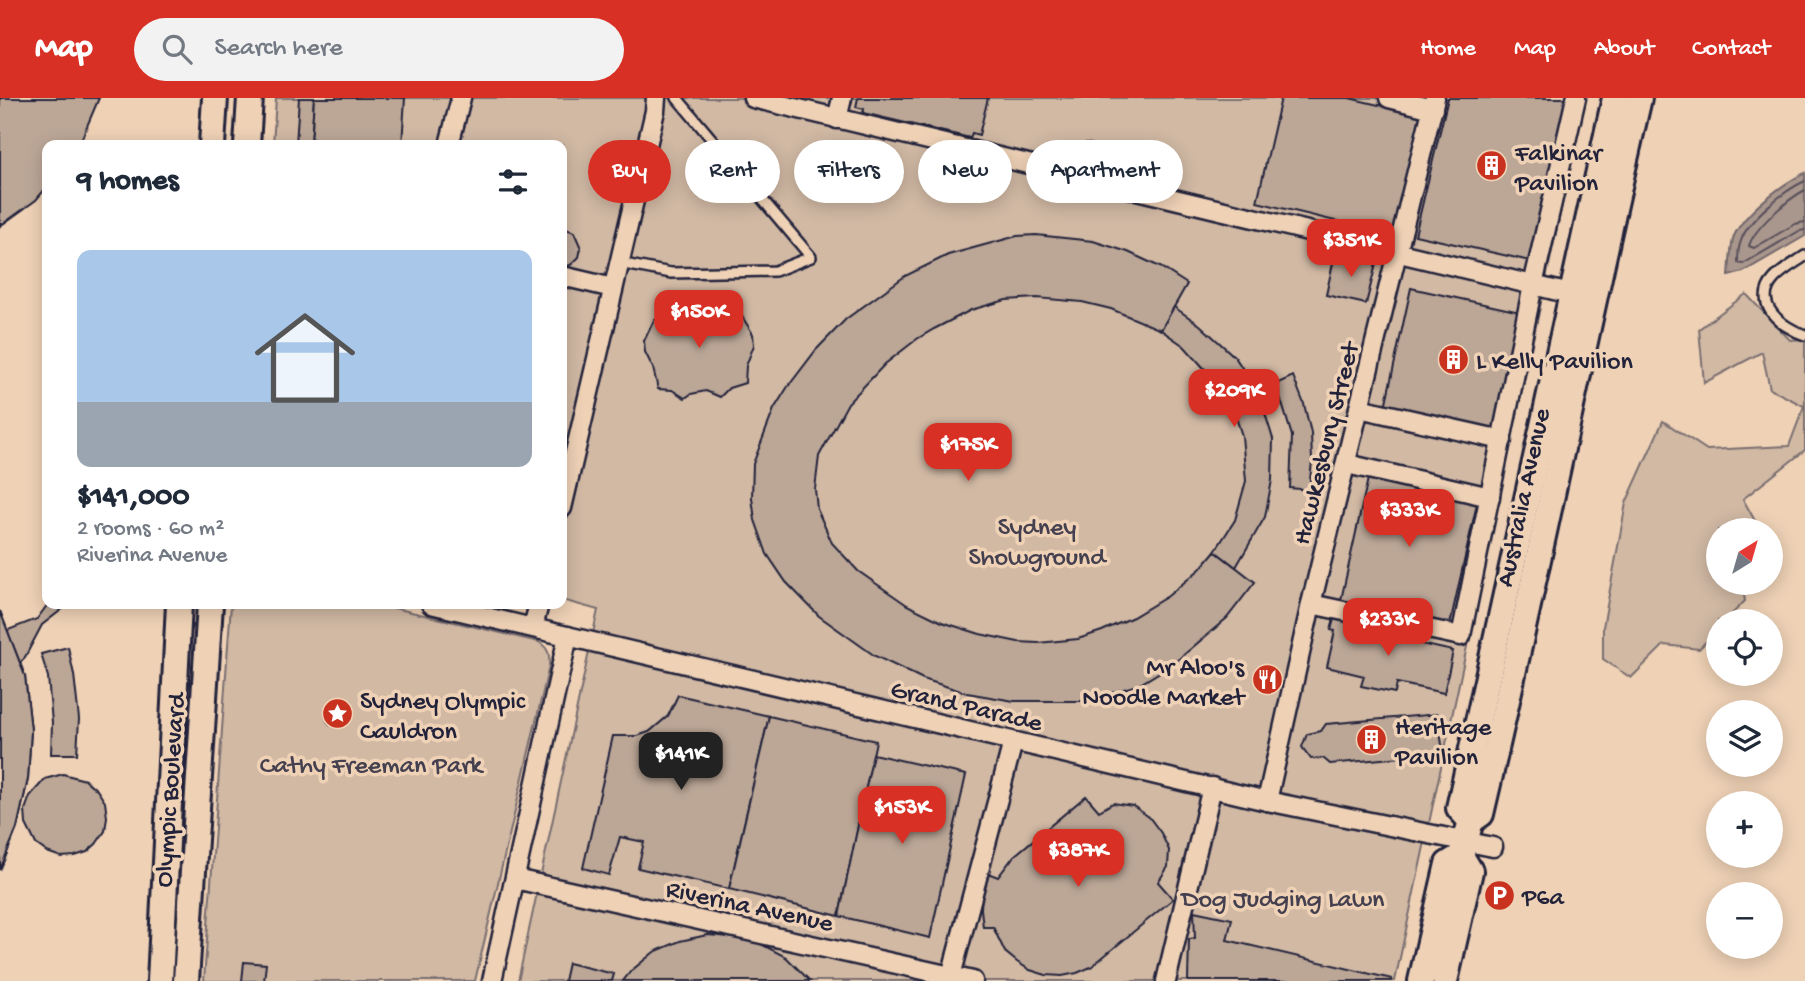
<!DOCTYPE html>
<meta charset="utf-8">
<style>
body{margin:0;font-family:"Gochi Hand",sans-serif;background:#f2f2f3;color:#1f2937;height:100vh;display:flex;flex-direction:column;font-size:26px;white-space:nowrap}
*{box-sizing:border-box;margin:0}
p{font-size:23px;color:#747a83}
.icon{flex:none;width:38px;height:38px;fill:none;stroke:currentColor;stroke-width:2;stroke-linecap:round;stroke-linejoin:round}
.map{position:relative;flex:1;overflow:hidden}
.panel{position:absolute;left:42px;top:42px;width:525px;height:469px;display:flex;flex-direction:column;background:#fff;border-radius:14px;box-shadow:0 4px 18px #0003}
.panel>*{flex:none}
.hud{position:absolute;left:588px;top:42px;width:665px;height:63px;display:flex;gap:14px}
.needle{width:46px;rotate:37deg}
.controls{position:absolute;left:1706px;top:420px;display:grid;gap:14px}
.controls a{display:grid;place-items:center;width:77px;height:77px;border-radius:50%;background:#fff;box-shadow:0 4px 18px #0003;font-size:35px}
.price{position:absolute;translate:-50% -60px;padding:0 16px;border-radius:14px;background:#d93025;color:#fff;font-size:23px;line-height:46px;filter:drop-shadow(0 2px 4px #0008)}
.price::after{content:'';position:absolute;left:50%;top:42px;width:21px;height:16px;margin-left:-10px;background:inherit;clip-path:polygon(0 0,100% 0,50% 100%)}
.price.active{background:#222;color:#fff}
ul{padding:0;list-style:none}
li{display:grid;align-content:center;gap:14px;height:371px;padding:0 35px}
li+li{border-top:2px solid #e0e1e3}
li span{display:grid;place-items:center;height:217px;border-radius:14px;color:#555}
li>.icon{margin-inline-start:auto}
span .icon{width:126px;height:126px;fill:#fffc;stroke-width:1}
li b{font-size:30px}
h2{display:flex;justify-content:space-between;align-items:center;height:84px;padding:0 35px;font-size:30px}
.pill{padding:0 24px;border-radius:32px;background:#fff;box-shadow:0 4px 18px #0003;font-size:24px;line-height:63px}
.pill.active{background:#d93025;color:#fff}
header{display:flex;align-items:center;gap:42px;box-sizing:border-box;height:98px;padding:0 35px;background:#d93025;color:#fff}
header strong{font-size:33px}
nav{display:flex;gap:38px;margin-inline-start:auto;font-size:24px}
.search{width:490px;height:63px;background:#f2f2f3;display:flex;align-items:center;gap:18px;box-sizing:border-box;padding:0 24px;border-radius:38px;color:#747a83;font-size:26px}
.map>svg:first-child{display:block}
.green{fill:#d1b9a4;stroke:#7a6e70;stroke-width:2}
.water{fill:#a9968c;stroke:#73686c;stroke-width:2}
.lines{fill:none;stroke-linecap:round;stroke-linejoin:round}
.shore{stroke:#58505b;stroke-width:2}
.building{fill:#bca797;stroke:#22223b;stroke-width:2}
.lane-casing{stroke:#22223b;stroke-width:14}
.street-casing{stroke:#22223b;stroke-width:23}
.secondary-casing{stroke:#22223b;stroke-width:30}
.lane{stroke:#efd2b6;stroke-width:9}
.street{stroke:#efd2b6;stroke-width:18}
.secondary{stroke:#efd2b6;stroke-width:24}
.labels{text-anchor:middle;stroke-width:7;stroke-linejoin:round;paint-order:stroke}
.poi-label{font-size:26px;fill:#22223b;stroke:#efd2b6;text-anchor:start}
.street-label{font-size:26px;fill:#22223b;stroke:#efd2b6}
.park-label{font-size:26px;fill:#454050;stroke:#efd2b6}
</style>
<header>
<strong>Map</strong>
<div class="search"><svg class="icon" aria-label="search" viewBox="0 0 24 24"><circle cx="10" cy="10" r="6"/><path d="M15 15l6 6"/></svg>Search here</div>
<nav><a>Home</a><a>Map</a><a>About</a><a>Contact</a></nav>
</header>
<div class="map">
<svg width="1805" height="883" viewBox="0 0 1805 883">
<rect width="100%" height="100%" fill="#efd2b6"/>
<filter id="ink" filterUnits="userSpaceOnUse"><feTurbulence type="fractalNoise" baseFrequency=".0143" numOctaves="2"/><feDisplacementMap in="SourceGraphic" scale="14" xChannelSelector="R" yChannelSelector="G"/><feConvolveMatrix kernelMatrix="1 2 1 2 8 2 1 2 1" color-interpolation-filters="sRGB"/></filter>
<g filter="url(#ink)">
<g class="green">
<path d="M276,0H1585L1395,883H518L598,512L562,502V47H273Z"/>
<path d="M1746,196L1790,242L1805,241V352L1743,401L1760,432H1718V485H1742L1745,503L1725,523H1718V531L1699,551L1664,547L1631,580L1603,561V529L1626,405L1663,323L1707,352L1789,348L1804,308L1770,291L1762,254L1704,285L1699,231Z"/>
<path d="M231,506H377L539,544C549,551 550,556 549,568L475,883H204Z"/>
</g>
<g class="water">
<path d="M1805,75V138L1743,174L1729,178C1730,166 1730,149 1734,138C1745,114 1782,86 1805,75Z"/>
<circle cx="337" cy="618" r="11"/>
</g>
<g class="lines">
<g class="shore">
<path d="M1805,83C1785,92 1748,121 1741,143C1738,149 1738,158 1738,165L1743,166L1799,133L1805,132"/>
<path d="M1805,92C1788,101 1754,130 1749,148L1754,150L1795,126L1805,124"/>
</g>
</g>
<g class="building">
<path d="M0,0H99L79,47H47V89L36,102L0,128Z"/>
<path d="M299,0H314L311,47H296Z"/>
<path d="M314,0H405L402,47H311Z"/>
<path d="M858,0H988L979,37L972,35L970,40L863,15L864,11L856,9Z"/>
<path d="M1281,0H1349L1421,17L1393,137L1257,104Z"/>
<path d="M1448,0H1567L1530,163L1415,137Z"/>
<path d="M1086,45L1168,64L1163,84L1082,65Z"/>
<path d="M562,129L574,134L581,150L579,159L572,166L564,170L562,169Z"/>
<path d="M1036,137L1093,143L1128,154L1162,170L1187,186L1161,232L1111,211L1082,204L1037,200L1006,202L971,212L934,231L917,241L885,266L848,305L819,358L815,391L817,411L832,445L858,473L907,507L942,524L980,536L1018,544L1038,545L1078,541L1102,533L1133,519L1168,498L1200,471L1215,453L1255,484L1227,520L1173,566L1140,586L1086,603H1014L967,595L923,581L875,558L819,518L786,484L767,456L755,422L752,400L753,366L774,311L787,290L816,252L846,221L905,178L948,157L1017,138Z"/>
<path d="M1335,156L1376,166L1366,206L1326,197Z"/>
<path d="M1411,190L1520,214L1494,333L1385,309Z"/>
<path d="M714,204L726,214L741,217L753,236L754,247L746,268L745,285L729,290L720,299L706,293L691,296L685,300L672,292L658,291L653,270L645,254L644,243L654,222L667,218L679,206L696,210Z"/>
<path d="M1174,209L1200,227L1235,259L1259,296L1273,341L1272,382L1265,419L1236,469L1215,453L1235,422L1246,383L1242,338L1232,307L1212,279L1184,248L1161,232Z"/>
<path d="M1293,278L1304,306L1311,335L1312,363L1309,392L1290,390L1292,338L1276,286Z"/>
<path d="M1369,376L1478,401L1450,526L1341,502Z"/>
<path d="M48,506H69L42,527L24,561L0,584V539L8,532L37,521Z"/>
<path d="M0,513L25,578L31,632L28,681L17,730L0,772Z"/>
<path d="M0,513L25,578L31,632L28,681L17,730L0,772Z"/>
<path d="M1334,521L1375,530V526L1409,533L1407,543L1453,553L1444,595L1397,585L1395,595L1361,588L1364,578L1327,569L1335,533L1331,532Z"/>
<path d="M68,549L74,577L79,621L77,656H51L52,625L48,579L41,556Z"/>
<path d="M678,597L769,618L729,791L638,770L644,744L620,739L609,777L583,770L613,638H637L649,634L668,618Z"/>
<path d="M1438,616L1443,655L1330,666L1323,660L1311,661L1302,649L1307,636L1321,633L1326,626Z"/>
<path d="M769,618L876,643L839,818L729,791Z"/>
<path d="M873,656L966,677L930,840L839,818Z"/>
<path d="M63,676L85,682L97,692L105,704L107,719L105,733L96,746L87,754L75,758L61,759L47,754L36,746L26,726L25,712L30,698L45,681Z"/>
<path d="M1086,698L1099,713L1113,705L1133,708L1149,719L1161,735L1169,752L1168,769L1158,784L1173,801L1091,869L1077,875L1062,878L1046,877L1030,872L1017,864L1005,854L993,829H983L981,811L982,793L988,775L998,779L1014,758Z"/>
<path d="M1194,813L1232,821L1227,842L1392,881V883H1188L1189,841L1195,840Z"/>
<path d="M707,837L744,840L759,845L786,859L810,883H623L631,873L654,854L680,843Z"/>
<path d="M244,864L266,866L264,883H242Z"/>
<path d="M568,865L614,876L612,883H564Z"/>
</g>
<g class="lines">
<defs>
<g id="lane">
<path d="M1805,158C1795,165 1782,172 1774,181C1751,206 1783,230 1805,237"/>
<path d="M619,165L671,175L775,173L811,159L677,0"/>
</g>
<g id="street">
<path d="M753,0L1583,199"/>
<path d="M1389,0L1433,11"/>
<path d="M837,21L842,0"/>
<path d="M449,47L461,0"/>
<path d="M562,178L613,190"/>
<path d="M1359,310L1502,342"/>
<path d="M1347,366L1490,399"/>
<path d="M562,410L655,13L656,0"/>
<path d="M431,506L1267,703L1493,749"/>
<path d="M1311,506L1461,538L1533,187L1576,0"/>
<path d="M533,529L539,506"/>
<path d="M1267,703L1311,506L1435,0"/>
<path d="M515,781L973,883"/>
<path d="M951,878L1013,644"/>
<path d="M492,883L568,538"/>
<path d="M1166,883L1212,689"/>
</g>
<g id="secondary">
<path d="M212,47L215,0"/>
<path d="M247,47L250,0"/>
<path d="M1471,723L1459,710L1615,0"/>
<path d="M160,883L179,506"/>
<path d="M186,883L210,506"/>
<path d="M1421,883L1448,766L1461,758"/>
<path d="M1445,883L1470,773L1461,758L1471,723L1481,716C1537,478 1584,238 1639,0"/>
</g>
</defs>
<use href="#lane" class="lane-casing"/>
<use href="#street" class="street-casing"/>
<use href="#secondary" class="secondary-casing"/>
<use href="#lane" class="lane"/>
<use href="#street" class="street"/>
<use href="#secondary" class="secondary"/>
</g>
</g>
<defs>
<symbol id="building-disc" viewBox="-11 -11 22 22"><circle r="9.5" fill="#c8321e" stroke="#efd2b6"/><path d="M-4-6H4V6H1V3H-1V6H-4ZM-2.5-4.3h1.7v1.8h-1.7ZM.8-4.3h1.7v1.8H.8ZM-2.5-1h1.7V.8h-1.7ZM.8-1h1.7V.8H.8Z" fill="#fff"/></symbol>
<symbol id="restaurant-disc" viewBox="-11 -11 22 22"><circle r="9.5" fill="#c8321e" stroke="#efd2b6"/><path d="M-5-6h1v4h1v-4h1v4h1v-4h1v5L-1.5 .5V6h-2V.5L-5-1ZM5-6V6H3V1.5H1.5Q1.5-4 5-6Z" fill="#fff"/></symbol>
<symbol id="sight-disc" viewBox="-11 -11 22 22"><circle r="9.5" fill="#c8321e" stroke="#efd2b6"/><path d="M0-6L1.8-2.2L6-1.7L2.9 1.2L3.7 5.4L0 3.3L-3.7 5.4L-2.9 1.2L-6-1.7L-1.8-2.2Z" fill="#fff"/></symbol>
<symbol id="parking-disc" viewBox="-11 -11 22 22"><circle r="9.5" fill="#c8321e" stroke="#efd2b6"/><path d="M-3.5-5.5H1a3.5 3.5 0 0 1 0 7H-1V5.5H-3.5ZM-1-3.4V-.6H.8a1.4 1.4 0 0 0 0-2.8Z" fill="#fff"/></symbol>
</defs>
<g fill-rule="evenodd">
<use href="#building-disc" x="1474" y="50" width="35" height="35"/>
<use href="#building-disc" x="1436" y="244" width="35" height="35"/>
<use href="#restaurant-disc" x="1250" y="564" width="35" height="35"/>
<use href="#sight-disc" x="320" y="598" width="35" height="35"/>
<use href="#building-disc" x="1354" y="624" width="35" height="35"/>
<use href="#parking-disc" x="1482" y="780" width="35" height="35"/>
</g>
<g class="labels">
<g class="poi-label">
<text x="1515" y="62">Falkinar<tspan x="1515" dy="30">Pavilion</tspan></text>
<text x="1476" y="270">L Kelly Pavilion</text>
<text x="1244" y="576" text-anchor="end">Mr Aloo's<tspan x="1244" dy="30">Noodle Market</tspan></text>
<text x="360" y="610">Sydney Olympic<tspan x="360" dy="30">Cauldron</tspan></text>
<text x="1395" y="636">Heritage<tspan x="1395" dy="30">Pavilion</tspan></text>
<text x="1522" y="806">P6a</text>
</g>
<g class="street-label">
<text transform="translate(1324 345) rotate(-76)" y="9">Hawkesbury Street</text>
<text transform="translate(1521 399) rotate(-78)" y="9">Australia Avenue</text>
<text transform="translate(967 606) rotate(13)" y="9">Grand Parade</text>
<text transform="translate(168 692) rotate(-86)" y="9">Olympic Boulevard</text>
<text transform="translate(750 806) rotate(12)" y="9">Riverina Avenue</text>
</g>
<g class="park-label">
<text x="1037" y="436">Sydney<tspan x="1037" dy="30">Showground</tspan></text>
<text x="371" y="674">Cathy Freeman Park</text>
<text x="1283" y="808">Dog Judging Lawn</text>
</g>
</g>
</svg>
<div class="controls">
<a><svg class="needle" viewBox="-14 -14 28 28"><path d="M0-13l5 13h-10z" fill="#e53935"/><path d="M0 13l5-13h-10z" fill="#747a83"/></svg></a>
<a><svg class="icon" aria-label="locate" viewBox="0 0 24 24"><circle cx="12" cy="12" r="6"/><path d="M12 2v4M12 18v4M2 12h4M18 12h4"/></svg></a>
<a><svg class="icon" aria-label="layers" viewBox="0 0 24 24"><path d="M12 4l9 5-9 5-9-5zM3 14l9 5 9-5"/></svg></a>
<a>+</a>
<a>−</a>
</div>
<b class="price" style="left:1351px;top:181px">$351K</b>
<b class="price" style="left:699px;top:252px">$150K</b>
<b class="price" style="left:1234px;top:331px">$209K</b>
<b class="price" style="left:968px;top:385px">$175K</b>
<b class="price" style="left:1409px;top:451px">$333K</b>
<b class="price" style="left:1388px;top:560px">$233K</b>
<b class="price active" style="left:681px;top:694px">$141K</b>
<b class="price" style="left:902px;top:748px">$153K</b>
<b class="price" style="left:1078px;top:791px">$387K</b>
<div class="hud">
<a class="pill active">Buy</a>
<a class="pill">Rent</a>
<a class="pill">Filters</a>
<a class="pill">New</a>
<a class="pill">Apartment</a>
</div>
<section class="panel">
<h2>9 homes<svg class="icon" aria-label="filters" viewBox="0 0 24 24"><path d="M4 7h16M4 17h16"/><circle cx="9" cy="7" r="2"/><circle cx="15" cy="17" r="2"/></svg></h2>
<ul>
<li><span style="background:linear-gradient(#a9c7e8 70%,#9aa5b1 0)"><svg class="icon" aria-label="home" viewBox="0 0 24 24"><path d="M3 11l9-7 9 7M6 9v11h12V9"/></svg></span><div><b>$141,000</b><p>2 rooms · 60 m²</p><p>Riverina Avenue</p></div></li>
</ul>
</section>
</div>
